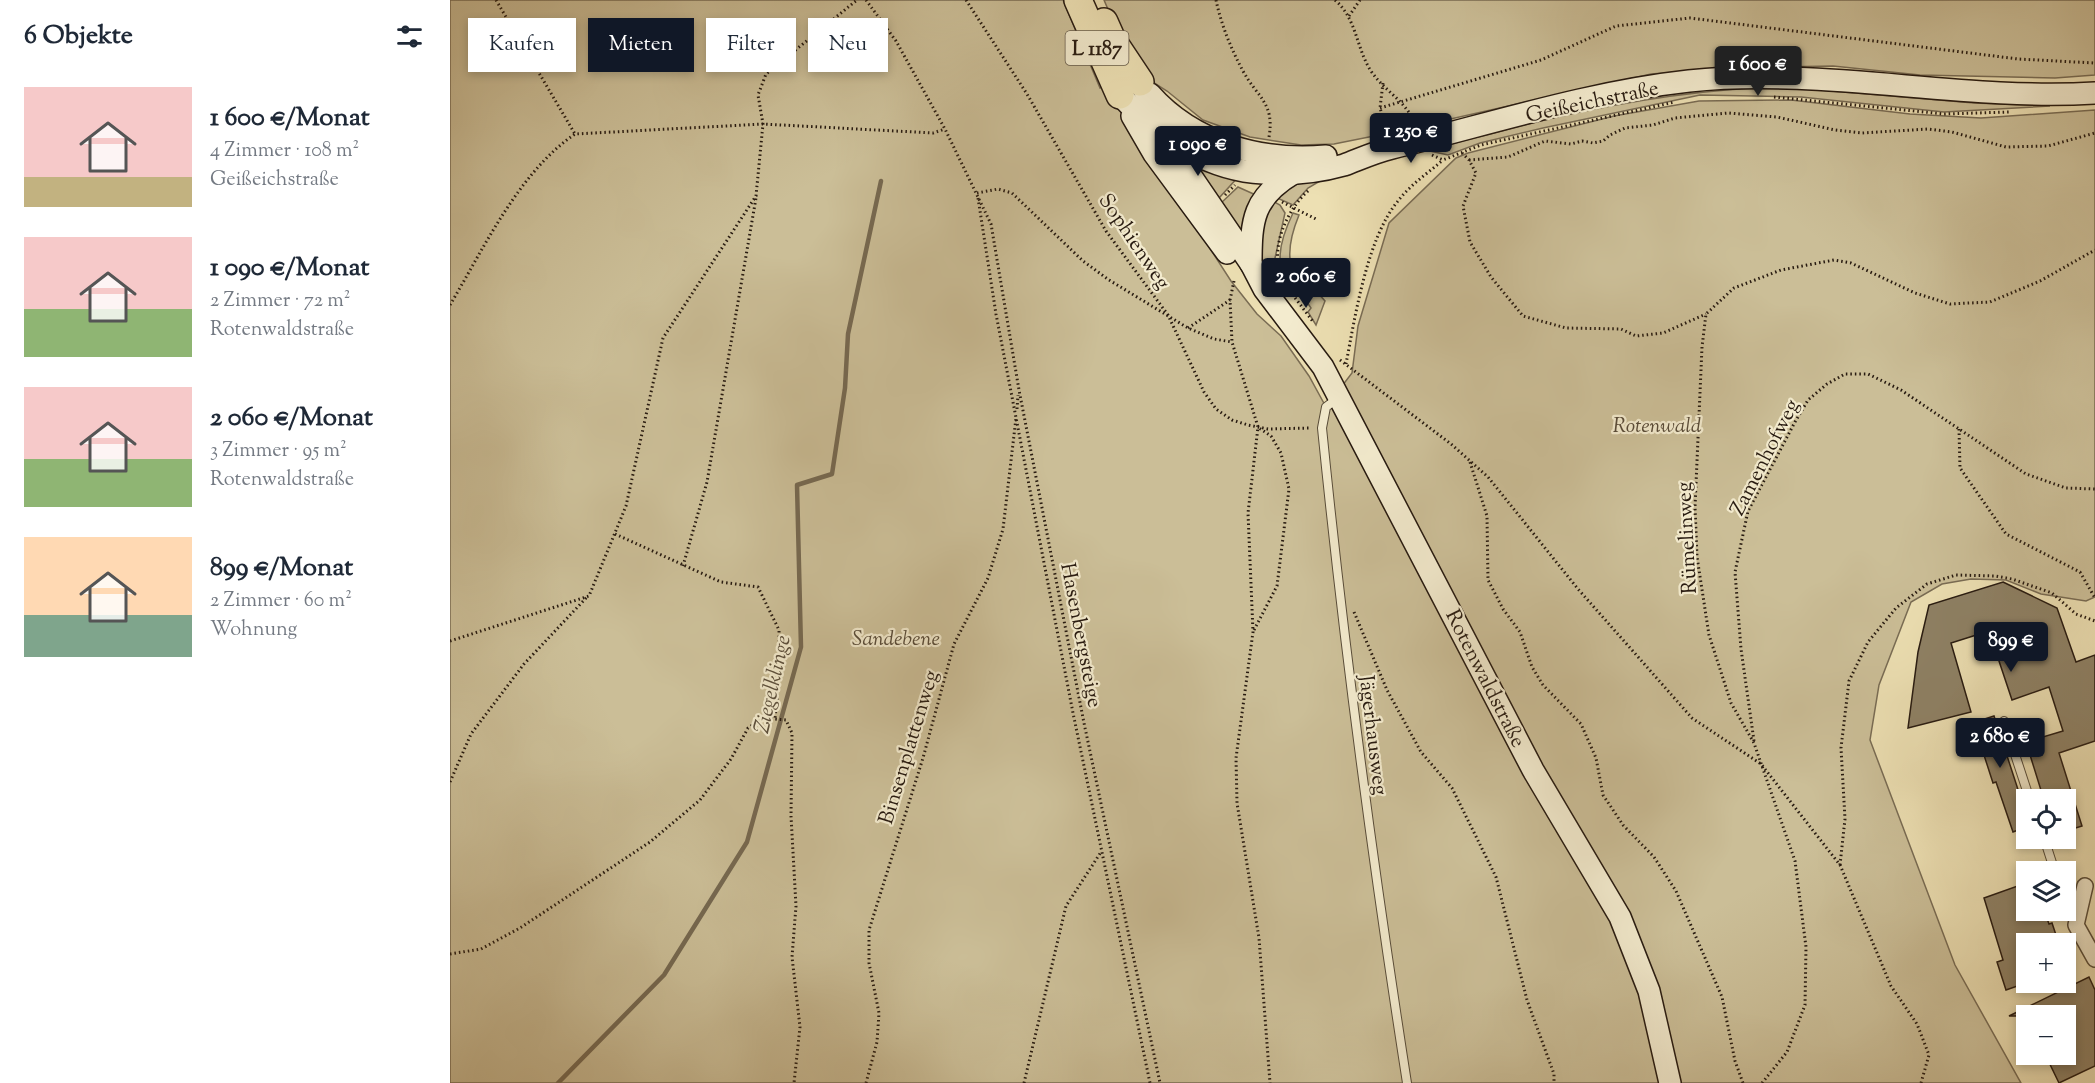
<!DOCTYPE html>
<html lang="de">
<meta charset="utf-8">
<style>
body{margin:0;font-family:"Sorts Mill Goudy",serif;background:#f6f6f7;color:#1f2937;height:100vh;display:flex;flex-direction:column;font-size:22px;white-space:nowrap}
*{box-sizing:border-box;margin:0}
p{font-size:20px;color:#747a83}
.icon{flex:none;width:33px;height:33px;fill:none;stroke:currentColor;stroke-width:2;stroke-linecap:round;stroke-linejoin:round}
.map{position:relative;flex:1;overflow:hidden}
.sheet{display:flex;flex-direction:column;background:#fff;width:450px}
.sheet>*{flex:none}
.top-card{position:absolute;left:18px;top:18px;width:570px;height:54px;display:flex;gap:12px}
.buttons{position:absolute;left:1566px;top:789px;display:grid;gap:12px}
.buttons a{display:grid;place-items:center;width:60px;height:60px;border-radius:0px;background:#fff;box-shadow:0 3px 9px #0003;font-size:30px}
.price{position:absolute;translate:-50% -51px;padding:0 14px;border-radius:6px;background:#111827;color:#fff;font-size:20px;line-height:39px;filter:drop-shadow(0 2px 3px #0008)}
.price::after{content:'';position:absolute;left:50%;top:36px;width:18px;height:14px;margin-left:-9px;background:inherit;clip-path:polygon(0 0,100% 0,50% 100%)}
.price.on{background:#222;color:#fff}
ul{padding:0;list-style:none}
li{display:flex;align-items:center;gap:18px;height:150px;padding:0 24px}
li span{display:grid;place-items:center;flex:none;width:168px;height:120px;border-radius:0px;color:#555}
li>.icon{margin-inline-start:auto}
span .icon{width:72px;height:72px;fill:#fffc;stroke-width:1}
li b{font-size:26px}
h2{display:flex;justify-content:space-between;align-items:center;height:72px;padding:0 24px;font-size:26px}
.tag{padding:0 21px;border-radius:0px;background:#fff;box-shadow:0 3px 9px #0003;font-size:21px;line-height:54px}
.tag.on{background:#111827;color:#fff}
main{display:flex;flex:1;min-height:0}
.map>svg:first-child{display:block}
.green{fill:#cbbe97;stroke:#796c54;stroke-width:1.5}
.lines{fill:none;stroke-linecap:round;stroke-linejoin:round}
.stream{stroke:#766951;stroke-width:4.5}
.building{fill:#8e8165;stroke:#271a10;stroke-width:1.5}
.lane-casing{stroke:#584c39;stroke-width:10}
.street-casing{stroke:#584c39;stroke-width:18}
.secondary-casing{stroke:#271a10;stroke-width:24}
.highway-casing{stroke:#271a10;stroke-width:30}
.path{stroke:#271a10;stroke-width:3;stroke-dasharray:1.5 3;stroke-linecap:butt}
.lane{stroke:#f3ebce;stroke-width:8}
.street{stroke:#f3ebce;stroke-width:15}
.secondary{stroke:#f3ebce;stroke-width:21}
.highway{stroke:#ede0b3;stroke-width:27}
.labels{text-anchor:middle;stroke-width:4.5;stroke-linejoin:round;paint-order:stroke}
.shield{fill:#f3ebce;stroke:#645949;stroke-width:1.5}
.shield-label{font-size:20px;font-weight:bold;fill:#271a10}
.street-label{font-size:21px;fill:#271a10;stroke:#f3ebce}
.park-label{font-size:21px;font-style:italic;fill:#584b38;stroke:#f3ebce}
.water-label{font-size:22px;font-style:italic;fill:#5b4e3b;stroke:#f3ebce}
</style>
<main>
<section class="sheet">
<h2>6 Objekte<svg class="icon" aria-label="filters" viewBox="0 0 24 24"><path d="M4 7h16M4 17h16"/><circle cx="9" cy="7" r="2"/><circle cx="15" cy="17" r="2"/></svg></h2>
<ul>
<li><span style="background:linear-gradient(#f6c9c9 75%,#c2b280 0)"><svg class="icon" aria-label="home" viewBox="0 0 24 24"><path d="M3 11l9-7 9 7M6 9v11h12V9"/></svg></span><div><b>1 600 €/Monat</b><p>4 Zimmer · 108 m²</p><p>Geißeichstraße</p></div></li>
<li><span style="background:linear-gradient(#f6c9c9 60%,#8fb573 0)"><svg class="icon" aria-label="home" viewBox="0 0 24 24"><path d="M3 11l9-7 9 7M6 9v11h12V9"/></svg></span><div><b>1 090 €/Monat</b><p>2 Zimmer · 72 m²</p><p>Rotenwaldstraße</p></div></li>
<li><span style="background:linear-gradient(#f6c9c9 60%,#8fb573 0)"><svg class="icon" aria-label="home" viewBox="0 0 24 24"><path d="M3 11l9-7 9 7M6 9v11h12V9"/></svg></span><div><b>2 060 €/Monat</b><p>3 Zimmer · 95 m²</p><p>Rotenwaldstraße</p></div></li>
<li><span style="background:linear-gradient(#ffd9b3 65%,#7fa58c 0)"><svg class="icon" aria-label="home" viewBox="0 0 24 24"><path d="M3 11l9-7 9 7M6 9v11h12V9"/></svg></span><div><b>899 €/Monat</b><p>2 Zimmer · 60 m²</p><p>Wohnung</p></div></li>
</ul>
</section>
<div class="map">
<svg width="1645" height="1083" viewBox="0 0 1645 1083">
<rect width="100%" height="100%" fill="#ede0b3"/>
<filter id="stains"><feTurbulence type="fractalNoise" baseFrequency=".00333" numOctaves="4"/><feColorMatrix values="0 0 0 0 .2 0 0 0 0 .09 0 0 0 0 .02 0 0 0 .5 -.17"/></filter>
<radialGradient id="worn" r=".72"><stop offset=".6" stop-color="#630" stop-opacity="0"/><stop offset="1" stop-color="#630" stop-opacity=".3"/></radialGradient>
<g class="green">
<path d="M0,0H613L650,88L655,86L781,281L807,314L831,336L859,376L876,407L902,373L908,326L939,223L1006,158L1018,153L1164,116L1249,101L1341,100L1460,114L1531,118L1645,110V597L1636,601L1591,594L1556,580L1521,579L1492,584L1461,602L1429,685L1420,740L1505,965L1571,1083H0Z"/>
<path d="M654,0H1645V75L1605,78L1470,75L1383,66L1279,68L1201,74L934,134L884,144L851,145L800,137L753,120L717,91L698,79L666,28Z"/>
<path d="M1303,88L1358,89L1524,103L1600,106L1494,112L1351,97L1250,95L1093,128L1030,143L998,155L980,151C1004,142 1030,137 1055,130C1138,108 1218,93 1303,88Z"/>
<path d="M740,160L789,176L769,198Z"/>
<path d="M875,178L858,188L843,205L827,198L835,185Z"/>
<path d="M788,187L808,196L795,240L771,203Z"/>
<path d="M819,199L830,205L835,213L825,258L827,277C795,266 813,222 819,199Z"/>
<path d="M843,213L849,215C835,249 836,270 858,299L867,292L875,301L866,325L858,312L861,308L850,292L845,295C822,268 829,242 843,213Z"/>
</g>
<g class="lines">
<path class="stream" d="M108,1083L214,975L297,842L351,647L347,485L382,474L395,388L398,334L431,181"/>
</g>
<g class="building">
<path d="M1553,582L1607,608L1626,662L1645,655V741L1609,753L1632,826L1616,831V800H1594L1576,742L1613,731L1599,687L1562,700L1539,631L1501,643L1521,712L1458,728L1468,652L1479,605Z"/>
<path d="M1544,716L1576,814V827L1563,832L1546,782L1543,783L1533,752L1528,753L1519,724Z"/>
<path d="M1576,883V910H1594L1599,924L1602,923L1609,944H1576V983L1556,990L1547,962L1553,960L1534,898Z"/>
<path d="M1639,977L1645,990V1066L1609,1083L1595,1054H1616V1016H1559Z"/>
</g>
<g class="lines">
<defs>
<g id="lane">
<path d="M888,398L876,407L872,428C894,648 923,865 957,1083"/>
<path d="M1554,721L1580,800"/>
<path d="M1594,838L1605,872"/>
<path d="M1616,898L1625,921"/>
</g>
<path id="street" d="M1635,886L1626,925L1645,959"/>
<g id="secondary">
<path d="M690,82L726,154L801,264L814,289L873,367L1083,770L1170,917L1199,991L1220,1083"/>
<path d="M700,94C743,143 812,162 876,156"/>
<path d="M670,95C708,136 755,170 813,173C839,175 869,172 894,165C910,159 925,152 942,148C1040,124 1138,92 1239,81C1375,67 1509,101 1645,93"/>
<path d="M682,116L704,154L777,253"/>
<path d="M801,264C801,220 803,197 844,173"/>
</g>
<g id="highway">
<path d="M628,0L670,95"/>
<path d="M654,22L662,40L690,82"/>
</g>
</defs>
<use href="#lane" class="lane-casing"/>
<use href="#street" class="street-casing"/>
<use href="#secondary" class="secondary-casing"/>
<use href="#highway" class="highway-casing"/>
<g class="path">
<path d="M46,0L125,134"/>
<path d="M416,0L446,41L495,129L541,224L569,390L634,723L710,1083"/>
<path d="M516,0L577,94L656,231L718,315L754,392L766,409L782,420L798,425L818,429L861,428"/>
<path d="M766,0C771,24 781,49 793,71C807,97 825,103 819,137"/>
<path d="M885,0C907,19 906,48 921,71C935,92 952,97 966,124"/>
<path d="M899,16L910,0"/>
<path d="M933,83L930,108L937,131"/>
<path d="M1324,97L1494,114L1559,112"/>
<path d="M930,108L1091,60L1166,26L1240,18L1568,59L1645,63"/>
<path d="M1012,153L1019,160L1026,173L1013,206L1020,242L1041,277L1073,316L1116,328L1171,329L1186,336L1213,333L1256,314"/>
<path d="M982,155L993,160L1031,145L1225,102"/>
<path d="M1019,160L1058,157L1095,141L1121,144L1132,141L1143,143L1153,141L1160,135L1175,128L1203,125L1225,118L1278,113L1327,117L1385,130L1412,133L1478,129L1502,132L1556,147L1598,146L1645,133"/>
<path d="M527,193L548,189L562,193L633,261L659,280L738,328L764,339L782,342"/>
<path d="M775,195L785,185"/>
<path d="M528,198L546,314L623,713L700,1083"/>
<path d="M832,202L868,220"/>
<path d="M784,281L780,300L782,342L808,427L798,513L803,632L786,758L787,803L809,938L820,1083"/>
<path d="M833,282C818,250 836,210 860,189"/>
<path d="M837,287L864,323"/>
<path d="M0,305C34,248 69,172 125,134L313,124L483,133L495,129"/>
<path d="M738,328L780,300"/>
<path d="M890,360L1001,444L1038,477L1128,589L1242,718L1311,764L1390,865L1441,986L1467,1024L1479,1055L1471,1083"/>
<path d="M896,364C905,317 917,238 948,201C960,185 978,173 993,160"/>
<path d="M567,409L568,395"/>
<path d="M1509,429L1510,468L1556,534L1630,572L1645,598"/>
<path d="M1020,462L1037,516L1038,580L1053,609L1070,632L1082,667L1093,685L1131,724L1146,758L1153,795L1173,825L1204,857L1226,891L1272,997L1285,1061L1293,1083"/>
<path d="M165,534L271,582L308,587L329,630L330,671L325,718"/>
<path d="M233,566L257,482L306,198"/>
<path d="M904,612L937,690L971,752L1002,788L1046,877L1077,1000L1104,1074V1083"/>
<path d="M804,630L827,586L839,489L831,453L821,436L809,428"/>
<path d="M0,641L139,596L176,506L213,338L306,196L313,124L308,95L316,74L407,0"/>
<path d="M1304,741L1291,649L1285,572L1298,511L1345,422L1358,400L1377,384L1395,374H1418L1451,390L1576,474L1616,488L1645,489"/>
<path d="M0,782L21,734L74,664L137,597"/>
<path d="M1390,865L1395,819L1391,748L1399,681L1418,642L1446,608L1477,584L1506,575L1545,576L1562,579L1602,593L1626,614L1645,621"/>
<path d="M0,954L31,949L70,928L200,842L250,800L281,759L298,728L313,718L336,720L342,733L341,816L346,906L342,957L350,1027L344,1083"/>
<path d="M416,1083L427,1042L429,1013L419,963V930L473,758L504,644L538,578L553,529L566,418"/>
<path d="M574,1083L616,906L651,852"/>
<path d="M1312,1083L1337,1052L1355,1005L1356,947L1345,861L1304,743L1281,703L1259,635L1247,557L1245,507L1252,347L1256,314L1284,288L1331,270L1384,260L1401,263L1465,293L1500,304L1540,302L1590,281L1645,250"/>
</g>
<use href="#lane" class="lane"/>
<use href="#street" class="street"/>
<use href="#secondary" class="secondary"/>
<use href="#highway" class="highway"/>
</g>
<g class="labels">
<rect class="shield" x="615.5" y="31" width="63" height="34" rx="4.5"/>
<g class="shield-label">
<text x="647" y="55">L 1187</text>
</g>
<g class="street-label">
<text transform="translate(1142 101) rotate(-12)" y="7">Geißeichstraße</text>
<text transform="translate(685 241) rotate(56)" y="7">Sophienweg</text>
<text transform="translate(1314 457) rotate(-63)" y="7">Zamenhofweg</text>
<text transform="translate(1236 538) rotate(-93)" y="7">Rümelinweg</text>
<text transform="translate(632 635) rotate(79)" y="7">Hasenbergsteige</text>
<text transform="translate(1036 678) rotate(63)" y="7">Rotenwaldstraße</text>
<text transform="translate(924 735) rotate(83)" y="7">Jägerhausweg</text>
<text transform="translate(458 747) rotate(-73)" y="7">Binsenplattenweg</text>
</g>
<g class="park-label">
<text x="1207" y="432">Rotenwald</text>
<text x="446" y="645">Sandebene</text>
</g>
<g class="water-label">
<text transform="translate(321 684) rotate(-77)" y="8">Ziegelklinge</text>
</g>
</g>
<rect width="100%" height="100%" filter="url(#stains)"/>
<rect width="100%" height="100%" fill="url(#worn)"/>
</svg>
<div class="buttons">
<a><svg class="icon" aria-label="locate" viewBox="0 0 24 24"><circle cx="12" cy="12" r="6"/><path d="M12 2v4M12 18v4M2 12h4M18 12h4"/></svg></a>
<a><svg class="icon" aria-label="layers" viewBox="0 0 24 24"><path d="M12 4l9 5-9 5-9-5zM3 14l9 5 9-5"/></svg></a>
<a>+</a>
<a>−</a>
</div>
<b class="price on" style="left:1308px;top:97px">1 600 €</b>
<b class="price" style="left:961px;top:164px">1 250 €</b>
<b class="price" style="left:748px;top:177px">1 090 €</b>
<b class="price" style="left:856px;top:309px">2 060 €</b>
<b class="price" style="left:1561px;top:673px">899 €</b>
<b class="price" style="left:1550px;top:769px">2 680 €</b>
<div class="top-card">
<a class="tag">Kaufen</a>
<a class="tag on">Mieten</a>
<a class="tag">Filter</a>
<a class="tag">Neu</a>
</div>
</div>
</main>
